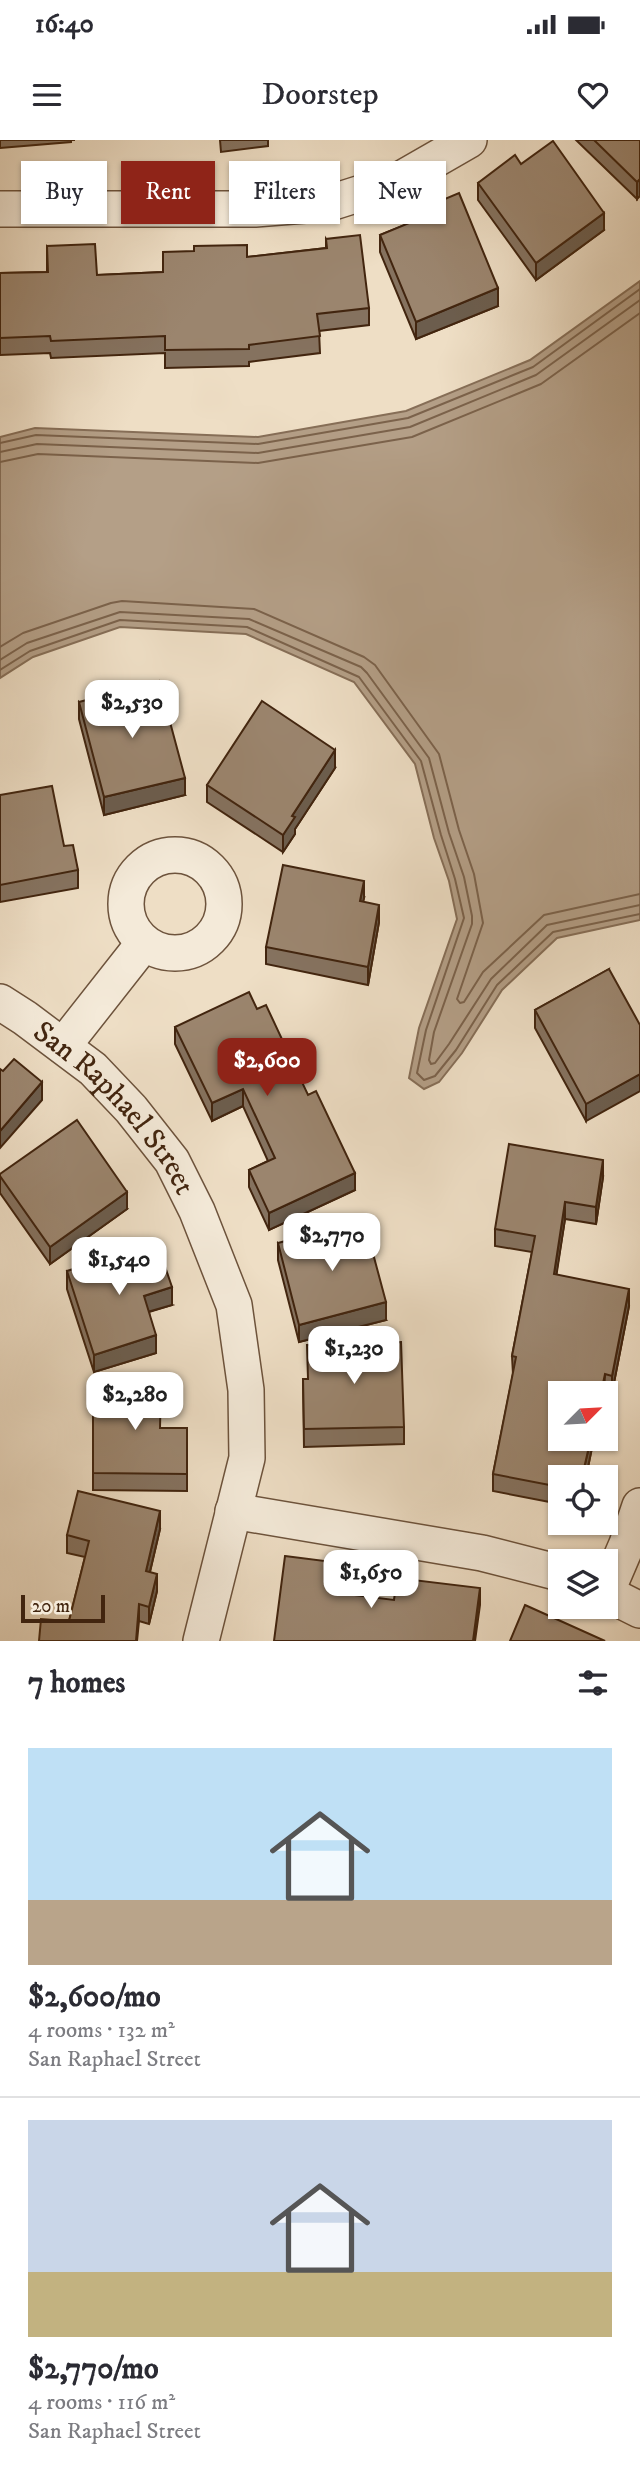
<!DOCTYPE html>
<meta charset="utf-8">
<style>
body{margin:0;font-family:"IM FELL DW Pica",serif;background:#f2f2f3;color:#2b2b33;height:100vh;display:flex;flex-direction:column;font-size:26px;white-space:nowrap}
*{box-sizing:border-box;margin:0}
p{font-size:23px;color:#7c7c81}
.icon{flex:none;width:38px;height:38px;fill:none;stroke:currentColor;stroke-width:2;stroke-linecap:round;stroke-linejoin:round}
.map{position:relative;height:1501px;overflow:hidden}
.drawer{display:flex;flex-direction:column;background:#fff;flex:1}
.drawer>*{flex:none}
.guide{position:absolute;left:21px;top:21px;width:598px;height:63px;display:flex;gap:14px}
.needle{width:46px;rotate:66deg}
.buttons{position:absolute;left:548px;top:1241px;display:grid;gap:14px}
.buttons a{display:grid;place-items:center;width:70px;height:70px;border-radius:0px;background:#fff;box-shadow:0 2px 5px #0004;font-size:35px}
.scale{position:absolute;left:21px;bottom:18px;width:84px;box-sizing:border-box;padding-left:7px;border:4px solid #42250f;border-top:0;font-size:19px;line-height:24px;white-space:nowrap;color:#42250f;-webkit-text-stroke:5px #f4ead9;paint-order:stroke}
.price{position:absolute;translate:-50% -60px;padding:0 16px;border-radius:14px;background:#fff;color:#222;font-size:23px;line-height:46px;filter:drop-shadow(0 2px 4px #0008)}
.price::after{content:'';position:absolute;left:50%;top:42px;width:21px;height:16px;margin-left:-10px;background:inherit;clip-path:polygon(0 0,100% 0,50% 100%)}
.price.selected{background:#8f2418;color:#fff}
ul{padding:0;list-style:none}
li{display:grid;align-content:center;gap:14px;height:371px;padding:0 28px}
li+li{border-top:2px solid #e1e1e2}
li span{display:grid;place-items:center;height:217px;border-radius:0px;color:#555}
li>.icon{margin-inline-start:auto}
span .icon{width:126px;height:126px;fill:#fffc;stroke-width:1}
li b{font-size:30px}
h2{display:flex;justify-content:space-between;align-items:center;height:84px;padding:0 28px;font-size:30px}
.pill{padding:0 24px;border-radius:0px;background:#fff;box-shadow:0 2px 5px #0004;font-size:24px;line-height:63px}
.pill.selected{background:#8f2418;color:#fff}
.status{display:flex;justify-content:space-between;align-items:center;height:49px;padding:0 35px;background:#fff;direction:ltr}
.status svg{height:19px;fill:currentColor}
header{display:flex;justify-content:space-between;align-items:center;height:91px;padding:0 28px;background:#fff;font-size:32px;font-weight:600}
.map>svg:first-child{display:block}
.water{fill:#b49f87;stroke:#866e57;stroke-width:2}
.lines{fill:none;stroke-linecap:round;stroke-linejoin:round}
.shore{stroke:#7b624b;stroke-width:2}
.minor-casing{stroke:#6d533c;stroke-width:38}
.minor{stroke:#f4ead9;stroke-width:35}
.wall{fill:#85725f;stroke:#42250f;stroke-width:2}
.shaded-wall{fill:#6c5d4d;stroke:#42250f;stroke-width:2}
.building{fill:#9b856e;stroke:#42250f;stroke-width:2}
.labels{text-anchor:middle;stroke-width:5;stroke-linejoin:round;paint-order:stroke}
.street-label{font-size:30px;fill:#42250f;stroke:#f4ead9}
</style>
<div class="status"><b>16:40</b><svg viewBox="0 0 49 12"><path d="M0 12V9h3v3zM5 12V6h3v6zM10 12V3h3v9zM15 12V0h3v12zM26 1h20v11H26zM47 4h2v5h-2z"/></svg></div>
<header><svg class="icon" aria-label="menu" viewBox="0 0 24 24"><path d="M4 6h16M4 12h16M4 18h16"/></svg>Doorstep<svg class="icon" aria-label="heart" viewBox="0 0 24 24"><path d="M12 20l-8-8c-3-5 5-10 8-4 3-6 11-1 8 4z"/></svg></header>
<div class="map">
<svg width="640" height="1501" viewBox="0 0 640 1501">
<rect width="100%" height="100%" fill="#eedec5"/>
<filter id="stains"><feTurbulence type="fractalNoise" baseFrequency=".00286" numOctaves="4"/><feColorMatrix values="0 0 0 0 .2 0 0 0 0 .09 0 0 0 0 .02 0 0 0 .5 -.17"/></filter>
<radialGradient id="worn" r=".72"><stop offset=".6" stop-color="#630" stop-opacity="0"/><stop offset="1" stop-color="#630" stop-opacity=".3"/></radialGradient>
<path class="water" d="M640,141V780L557,798L502,850L462,913L439,942L424,949L409,938L419,888L457,779L449,741L434,698L415,624L354,542L246,494L120,487L33,517L0,538V297L35,288L258,297L406,271L530,220Z"/>
<g class="lines">
<g class="shore">
<path d="M0,303L36,295L258,304L408,278L533,227L640,149"/>
<path d="M0,312L37,304L258,313L410,287L536,235L640,160"/>
<path d="M0,322L38,314L258,323L412,297L541,244L640,173"/>
<path d="M0,507L23,493L111,463L122,461L254,469L364,517L375,525L439,614L459,690L474,734L483,783L457,859L460,863L464,862L483,832L544,775L640,754"/>
<path d="M0,520L27,503L120,472L249,479L361,527L367,533L429,618L449,693L464,737L472,776V784L434,892L429,920L431,924L435,923L449,904L491,839L547,785L640,765"/>
<path d="M0,530L30,511L120,480L247,487L359,537L421,621L441,695L455,739L464,778L426,890L417,933L424,940L435,936L456,910L497,845L553,792L640,774"/>
</g>
<defs>
<g id="minor">
<path d="M0,69H255L330,63L396,42L469,0"/>
<circle cx="175" cy="764" r="49"/>
<path id="s1" d="M0,862L25,878L93,929L131,969L172,1021L197,1071L234,1165L246,1250L247,1318L201,1501"/>
<path d="M63,906L144,803"/>
<path d="M233,1371L482,1413L560,1433"/>
<path d="M606,1453L627,1404L640,1366"/>
<path d="M606,1453L640,1470"/>
</g>
</defs>
<use href="#minor" class="minor-casing"/>
<use href="#minor" class="minor"/>
</g>
<g class="wall">
<path d="M0,0H75H71V2L0,8Z"/>
<path d="M220,0H268V6L221,12Z"/>
<path d="M576,0H640L637,59Z"/>
<path d="M521,24L604,90L536,140L478,60V43Z"/>
<path d="M440,61L498,166L416,199L380,112V95L440,71Z"/>
<path d="M326,99L369,168V185L319,191L320,213L249,222V226L165,228V213L51,218L50,213L0,215V133L47,132V106L97,135L163,132L247,117L326,108Z"/>
<path d="M79,562L185,655L104,675L79,579Z"/>
<path d="M335,628L295,689V694L283,712L207,662V645Z"/>
<path d="M0,655L64,706L78,730V748L0,762Z"/>
<path d="M364,758L363,761L379,782L368,845L266,824V807Z"/>
<path d="M609,829L586,981L535,888V870Z"/>
<path d="M257,869L308,955L355,1050L269,1090L249,1047V1030L268,1021L243,966L212,981L175,904V887Z"/>
<path d="M0,1034L127,1069L50,1124L0,1053Z"/>
<path d="M603,1037L596,1084L565,1079L556,1135L629,1166L612,1253L605,1251L604,1253H560V1298H594L586,1337H560V1364L493,1351V1334L513,1234L512,1216L532,1112L495,1106V1089Z"/>
<path d="M278,1103L386,1180L299,1202L278,1120Z"/>
<path d="M67,1131L172,1165L149,1172L156,1213L94,1232L67,1149Z"/>
<path d="M303,1239H307L404,1287V1304L304,1307Z"/>
<path d="M93,1244L161,1288H187V1351L93,1350Z"/>
<path d="M160,1389L150,1432L157,1451L149,1484L139,1481H69L85,1417L67,1413V1395Z"/>
</g>
<g class="shaded-wall">
<path d="M640,39V56L637,59V42Z"/>
<path d="M604,73V90L536,140V123Z"/>
<path d="M498,148V166L416,199V182Z"/>
<path d="M335,610V628L295,689V694L283,712V695L292,676Z"/>
<path d="M185,638V655L104,675V657Z"/>
<path d="M364,741V758L360,778V761Z"/>
<path d="M379,765V782L368,845V827Z"/>
<path d="M640,934V951L586,981V964Z"/>
<path d="M42,942V960L0,1008V991Z"/>
<path d="M243,949V966L212,981V963Z"/>
<path d="M603,1020V1037L596,1084V1067Z"/>
<path d="M355,1033V1050L269,1090V1073Z"/>
<path d="M127,1052V1069L50,1124V1107Z"/>
<path d="M565,1062V1079L554,1151V1134Z"/>
<path d="M172,1147V1165L144,1173V1156Z"/>
<path d="M629,1149V1166L612,1253V1236Z"/>
<path d="M386,1162V1180L299,1202V1185Z"/>
<path d="M156,1195V1213L94,1232V1215Z"/>
<path d="M605,1234L604,1253H601Z"/>
<path d="M591,1298H594L586,1337H582Z"/>
<path d="M160,1371V1389L146,1448V1431Z"/>
<path d="M333,1422V1439L329,1469V1452Z"/>
<path d="M157,1434V1451L149,1484V1467Z"/>
<path d="M480,1448V1465L475,1501H473Z"/>
<path d="M139,1464V1481L137,1501H136Z"/>
</g>
<g class="building">
<path d="M594,0H640V39L637,42Z"/>
<path d="M553,1L604,73L536,123L478,43L515,15L521,24Z"/>
<path d="M459,53L498,148L416,182L380,95L443,69L440,61Z"/>
<path d="M360,95L369,168L317,174L320,196L249,205V209L165,210V196L51,201L50,196L0,198V133L48,132L47,106L95,104L97,135L163,132V112L194,111V106L247,105V117L327,108L326,99Z"/>
<path d="M159,541L185,638L104,657L79,562Z"/>
<path d="M262,561L335,610L292,676L295,677L283,695L207,645Z"/>
<path d="M52,646L64,706L73,705L78,730L0,745V655Z"/>
<path d="M283,725L364,741L360,761L379,765L368,827L266,807Z"/>
<path d="M609,829L640,885V934L586,964L535,870Z"/>
<path d="M249,852L257,869L266,865L308,955L316,951L355,1033L269,1073L249,1030L275,1018L243,949L212,963L175,887Z"/>
<path d="M14,919L42,942L0,991V929L3,931Z"/>
<path d="M77,980L127,1052L50,1107L0,1036V1034Z"/>
<path d="M509,1004L603,1020L596,1067L565,1062L554,1134L629,1149L612,1236L605,1234L601,1253H560V1298H591L582,1337H560V1347L493,1334L516,1217L512,1216L535,1096L495,1089Z"/>
<path d="M364,1080L386,1162L299,1185L278,1103Z"/>
<path d="M157,1103L172,1147L144,1156L156,1195L94,1215L67,1131Z"/>
<path d="M401,1202L404,1287L304,1289L303,1239H308L307,1205Z"/>
<path d="M93,1244H161L160,1288H187V1334L93,1333Z"/>
<path d="M78,1351L160,1371L146,1431L157,1434L149,1467L139,1464L136,1501H39L41,1479L69,1481L89,1401L67,1395Z"/>
<path d="M285,1416L333,1422L329,1452L394,1460L397,1438L480,1448L473,1501H274Z"/>
<path d="M525,1465L605,1501H510Z"/>
</g>
<g class="labels">
<g class="street-label">
<text dy="10" stroke="none"><textPath href="#s1" startOffset="158">San Raphael Street</textPath></text>
</g>
</g>
<rect width="100%" height="100%" filter="url(#stains)"/>
<rect width="100%" height="100%" fill="url(#worn)"/>
</svg>
<div class="buttons">
<a><svg class="needle" viewBox="-14 -14 28 28"><path d="M0-13l5 13h-10z" fill="#e53935"/><path d="M0 13l5-13h-10z" fill="#7c7c81"/></svg></a>
<a><svg class="icon" aria-label="locate" viewBox="0 0 24 24"><circle cx="12" cy="12" r="6"/><path d="M12 2v4M12 18v4M2 12h4M18 12h4"/></svg></a>
<a><svg class="icon" aria-label="layers" viewBox="0 0 24 24"><path d="M12 4l9 5-9 5-9-5zM3 14l9 5 9-5"/></svg></a>
</div>
<div class="scale">20 m</div>
<b class="price" style="left:132px;top:600px">$2,530</b>
<b class="price selected" style="left:267px;top:958px">$2,600</b>
<b class="price" style="left:332px;top:1133px">$2,770</b>
<b class="price" style="left:119px;top:1157px">$1,540</b>
<b class="price" style="left:354px;top:1246px">$1,230</b>
<b class="price" style="left:135px;top:1292px">$2,280</b>
<b class="price" style="left:371px;top:1470px">$1,650</b>
<div class="guide">
<a class="pill">Buy</a>
<a class="pill selected">Rent</a>
<a class="pill">Filters</a>
<a class="pill">New</a>
</div>
</div>
<section class="drawer">
<h2>7 homes<svg class="icon" aria-label="filters" viewBox="0 0 24 24"><path d="M4 7h16M4 17h16"/><circle cx="9" cy="7" r="2"/><circle cx="15" cy="17" r="2"/></svg></h2>
<ul>
<li><span style="background:linear-gradient(#bfe0f5 70%,#b9a48a 0)"><svg class="icon" aria-label="home" viewBox="0 0 24 24"><path d="M3 11l9-7 9 7M6 9v11h12V9"/></svg></span><div><b>$2,600/mo</b><p>4 rooms · 132 m²</p><p>San Raphael Street</p></div></li>
<li><span style="background:linear-gradient(#c9d6e8 70%,#c2b280 0)"><svg class="icon" aria-label="home" viewBox="0 0 24 24"><path d="M3 11l9-7 9 7M6 9v11h12V9"/></svg></span><div><b>$2,770/mo</b><p>4 rooms · 116 m²</p><p>San Raphael Street</p></div></li>
</ul>
</section>
